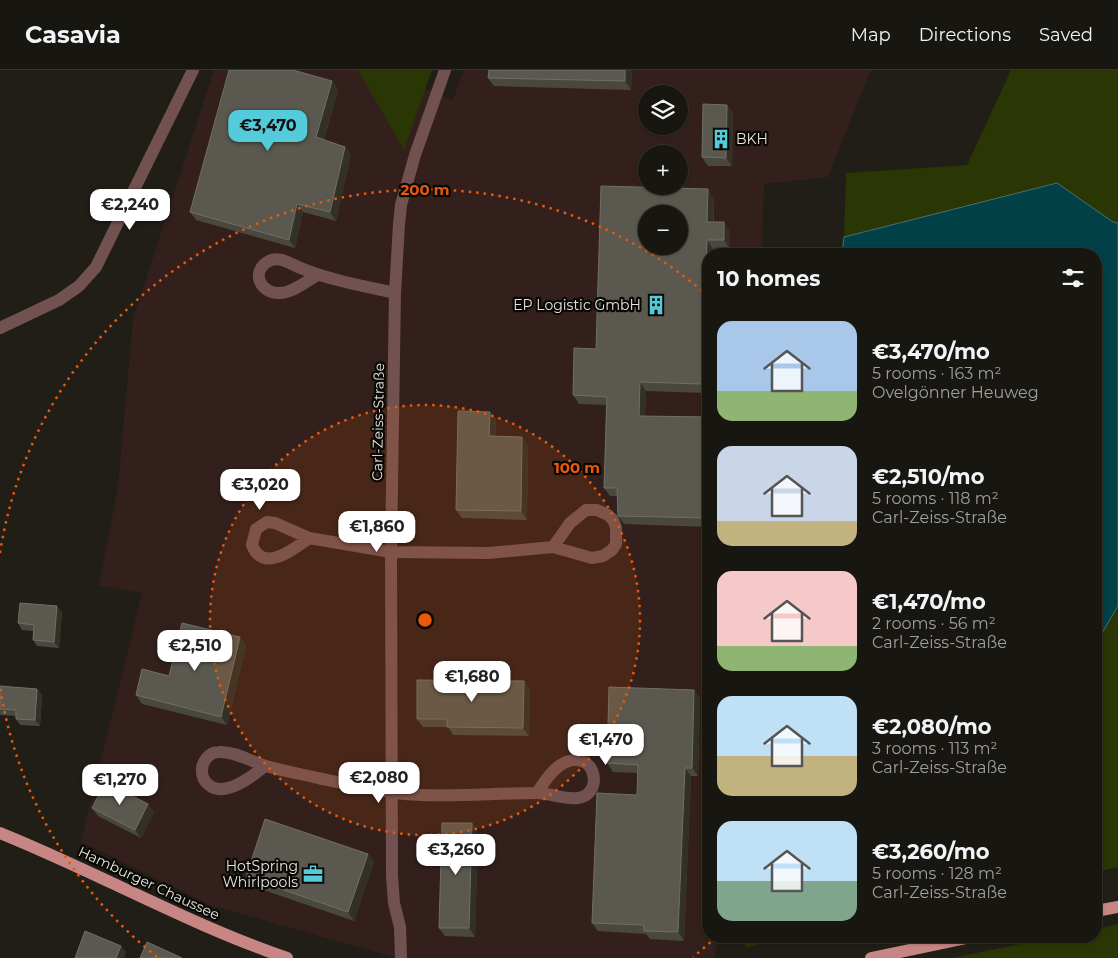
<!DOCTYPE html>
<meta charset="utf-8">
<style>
body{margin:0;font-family:Montserrat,sans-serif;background:#211f19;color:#f1f3f6;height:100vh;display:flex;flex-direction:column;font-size:19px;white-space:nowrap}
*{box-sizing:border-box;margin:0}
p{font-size:16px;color:#9f9f9f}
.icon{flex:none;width:28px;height:28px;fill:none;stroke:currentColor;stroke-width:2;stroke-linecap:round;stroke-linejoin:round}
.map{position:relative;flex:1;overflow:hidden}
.drawer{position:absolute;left:702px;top:178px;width:400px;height:695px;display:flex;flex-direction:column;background:#181610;border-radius:20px;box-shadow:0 1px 4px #0004,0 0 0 1px #363530}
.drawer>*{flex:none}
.fabs{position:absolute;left:638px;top:15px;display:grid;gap:10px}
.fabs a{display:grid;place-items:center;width:50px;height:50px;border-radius:50%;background:#181610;box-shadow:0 1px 4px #0004,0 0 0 1px #363530;font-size:25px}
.price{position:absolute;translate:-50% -42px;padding:0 11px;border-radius:10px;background:#fff;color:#222;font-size:16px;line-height:32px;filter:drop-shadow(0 1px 2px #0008)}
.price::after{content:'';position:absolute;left:50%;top:30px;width:15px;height:11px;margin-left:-8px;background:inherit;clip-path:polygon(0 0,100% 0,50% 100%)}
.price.current{background:#53cbda;color:#111}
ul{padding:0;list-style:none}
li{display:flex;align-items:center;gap:15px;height:125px;padding:0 15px}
li span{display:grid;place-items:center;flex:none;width:140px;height:100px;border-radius:15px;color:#555}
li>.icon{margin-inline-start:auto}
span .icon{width:60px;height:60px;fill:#fffc;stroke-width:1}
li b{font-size:21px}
h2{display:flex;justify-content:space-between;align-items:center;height:60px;padding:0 15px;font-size:21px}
header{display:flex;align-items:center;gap:30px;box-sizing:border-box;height:70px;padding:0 25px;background:#181610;border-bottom:1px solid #363530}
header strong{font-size:24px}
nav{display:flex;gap:28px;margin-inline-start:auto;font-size:18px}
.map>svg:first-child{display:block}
.commercial{fill:#33201c;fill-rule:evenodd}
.green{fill:#2a3604}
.water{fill:#024047;stroke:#467275}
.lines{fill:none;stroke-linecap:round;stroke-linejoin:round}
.street{stroke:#725251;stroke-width:12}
.primary{stroke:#c78684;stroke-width:12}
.wall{fill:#4a483e}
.shaded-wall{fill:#323027}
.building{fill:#5b594f;stroke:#706f66;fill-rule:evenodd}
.ring{fill:none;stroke:#e8590c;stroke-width:2.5;stroke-dasharray:2.5 5}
.labels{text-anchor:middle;stroke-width:4.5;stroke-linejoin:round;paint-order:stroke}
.poi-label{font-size:14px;fill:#e6e5df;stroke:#090805;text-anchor:end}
.street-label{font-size:14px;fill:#e6e5df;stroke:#090805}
.centre{fill:#e8590c;stroke:#090805;stroke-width:2.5}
.ring-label{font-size:15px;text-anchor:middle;font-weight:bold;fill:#e8590c;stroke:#090805;stroke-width:4.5;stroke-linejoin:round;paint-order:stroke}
</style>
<header>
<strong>Casavia</strong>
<nav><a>Map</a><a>Directions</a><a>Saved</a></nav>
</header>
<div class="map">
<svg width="1118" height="888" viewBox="0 0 1118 888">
<rect width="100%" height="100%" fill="#201e16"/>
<path class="commercial" d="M214,0H377L453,30L464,0H871L828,107L764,114L762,184H709V866H718L714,888H397L210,835L81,772L142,523L99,516L118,416L133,249ZM646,24H679V56H646ZM646,84H679V116H646ZM646,144H679V176H646Z"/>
<g class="green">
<path d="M358,0H432L404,80Z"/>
<path d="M1011,0H1118V153L1113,152L1057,114L844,167L846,103L967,95Z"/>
<path d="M1118,536V797L1096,802V573Z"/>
<path d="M1118,854V888H952L1059,866H1096V859Z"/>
<path d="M735,866H797L747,877Z"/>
</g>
<path class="water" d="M1057,113L1113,152L1118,153V536L1096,573V184H842L844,167Z"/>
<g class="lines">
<g class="street">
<path d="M318,205C306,211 293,223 280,223C260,224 250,201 269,191C279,186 289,193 298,197C329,210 363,216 395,223"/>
<path d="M0,258L59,230L79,216L96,197L193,0"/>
<path d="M309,468C294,479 263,504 252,475L256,459L267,452L275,453L309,468L391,482L488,483L553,477L592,488L603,486L612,480L616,474V457L613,450L608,445L597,440H586L570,453L553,477"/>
<path d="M265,696C253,706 224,728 209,715C205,712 202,707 202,702C201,692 209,682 219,682C235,681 252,692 266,696C283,701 301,704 318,708C347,714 375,720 404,724C448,728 493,723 537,723C550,723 565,730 578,728C601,725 598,690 576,690C558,690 546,709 537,723"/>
<path d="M401,888L400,857L394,833L392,806L391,482L395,223L399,154L401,135L415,85L445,0"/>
</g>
<g class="primary">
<path d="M0,763C97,802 188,854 287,888"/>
<path d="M1096,841L1118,837"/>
<path d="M871,888L976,866"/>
</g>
</g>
<g class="wall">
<path d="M489,0H632L631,20L494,16L488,8Z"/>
<path d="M332,11L338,20L324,70L345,77L351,85L336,151L303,142L295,178L196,150L190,142Z"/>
<path d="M727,35L733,43L732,96H708L702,87Z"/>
<path d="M714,128V152L730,161V179H713V184H709V294H708L707,323L646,321L645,346L709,347V457L624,454L618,446L617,426H610L604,418L606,335L579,334L573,325L596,279Z"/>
<path d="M490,342L496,350L495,366L528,375L527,450L462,448L456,440Z"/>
<path d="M57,536L62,543L59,578L37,576L33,570L34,561L22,560L18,553Z"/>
<path d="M240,567L246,576L227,655L142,634L136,625Z"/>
<path d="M524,611L530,620L529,666L453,665L448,657H423L417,649Z"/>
<path d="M0,616L37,619L42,625L40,656L20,655L16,649V646L0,645Z"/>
<path d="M694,620L700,629L698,706H691L684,871L650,869L646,864L598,861L592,853L637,725L638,703L613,702L607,693Z"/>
<path d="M92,738L154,742L141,768L98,746Z"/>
<path d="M472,753L478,762L475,867L445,866L439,858Z"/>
<path d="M368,784L374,792L354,851L252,816L246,807Z"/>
</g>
<g class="shaded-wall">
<path d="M625,0H632L631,20L625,11Z"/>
<path d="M332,11L338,20L322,76L316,67Z"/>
<path d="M727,35L733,43L732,96L726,88Z"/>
<path d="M345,77L351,85L336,151L330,142Z"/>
<path d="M708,119L714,128L713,160L707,152Z"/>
<path d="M297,134L303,142L295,178L289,170Z"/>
<path d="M724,152L730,161V179L724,170Z"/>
<path d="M707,170L713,179V184H709V271L704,264Z"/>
<path d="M702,286L708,294L707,323L701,314Z"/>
<path d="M640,312L646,321L645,354L639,346Z"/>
<path d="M490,342L496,350L495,375L489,366Z"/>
<path d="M522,367L528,375L527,450L521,441Z"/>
<path d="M57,536L62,543L59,578L54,572Z"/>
<path d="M240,567L246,576L227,655L221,647Z"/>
<path d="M524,611L530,620L529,666L523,658Z"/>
<path d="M37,619L42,625L40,656L35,650Z"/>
<path d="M694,620L700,629L698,706L692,698Z"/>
<path d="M685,698L691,706L684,871L678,862Z"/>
<path d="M148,734L154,742L141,768L135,760Z"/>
<path d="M472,753L478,762L475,867L469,858Z"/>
<path d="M368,784L374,792L354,851L348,842Z"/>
<path d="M121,876L126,882L124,888H116Z"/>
</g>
<g class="building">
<path d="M229,0H293L332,11L316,67L345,77L330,142L297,134L289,170L190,142Z"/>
<path d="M489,0H625V11L488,8Z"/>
<path d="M703,34L727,35L726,88L702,87Z"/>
<path d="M601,116L708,119L707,152H724V170H707L704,264H709V286H702L701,314L640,312L639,346L709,347V448L618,446L617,418H604L607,327L573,325L574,278L596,279ZM646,144H679V176H646Z"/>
<path d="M458,341L490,342L489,366L522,367L521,441L456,440Z"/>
<path d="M20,533L57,536L54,572L33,570L34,555L18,553Z"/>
<path d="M182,553L240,567L221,647L136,625L142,599L169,606Z"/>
<path d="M417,610L524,611L523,658L447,657V649H417Z"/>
<path d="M0,616L37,619L35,650L16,649V640L0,639Z"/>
<path d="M609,617L694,620L692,698H685L678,862L644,861V855L592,853L597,723L637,725L638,695L607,693Z"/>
<path d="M105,712L148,734L135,760L92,738Z"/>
<path d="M265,749L368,784L348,842L246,807Z"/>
<path d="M442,753H472L469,858H439Z"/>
<path d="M85,861L121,876L116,888H75Z"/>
<path d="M147,872L182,888H140Z"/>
</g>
<circle cx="425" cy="550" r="215" fill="#e8590c" fill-opacity=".12"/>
<g class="ring">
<circle cx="425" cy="550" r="215"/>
<path d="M716 867A430 430 0 0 1 693 887M157 887A430 430 0 0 1 0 617M0 483A430 430 0 0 1 707 225"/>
</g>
<defs>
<symbol id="building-bare" viewBox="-9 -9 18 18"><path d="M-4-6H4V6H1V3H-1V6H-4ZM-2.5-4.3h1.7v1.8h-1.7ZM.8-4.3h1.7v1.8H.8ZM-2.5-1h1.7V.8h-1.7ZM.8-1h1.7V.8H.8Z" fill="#53cbda" stroke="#090805" stroke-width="2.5" paint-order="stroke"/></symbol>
<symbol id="office-bare" viewBox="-9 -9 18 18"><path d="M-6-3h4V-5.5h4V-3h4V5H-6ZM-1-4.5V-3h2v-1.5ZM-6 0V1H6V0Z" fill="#53cbda" stroke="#090805" stroke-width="2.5" paint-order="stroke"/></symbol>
</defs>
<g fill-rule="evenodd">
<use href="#building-bare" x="707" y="55" width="28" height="28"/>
<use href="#building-bare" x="642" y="221" width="28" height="28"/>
<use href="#office-bare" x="299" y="790" width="28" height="28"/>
</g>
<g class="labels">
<g class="poi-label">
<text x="736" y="74" text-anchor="start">BKH</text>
<text x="641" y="240">EP Logistic GmbH</text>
<text x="298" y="801">HotSpring<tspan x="298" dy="16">Whirlpools</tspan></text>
</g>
<g class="street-label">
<text transform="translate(378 352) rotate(-89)" y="5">Carl-Zeiss-Straße</text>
<text transform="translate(149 813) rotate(25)" y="5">Hamburger Chaussee</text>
</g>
</g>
<circle cx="425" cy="550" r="8" class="centre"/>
<g class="ring-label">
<text x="425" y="125">200 m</text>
<text x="577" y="403">100 m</text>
</g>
</svg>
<div class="fabs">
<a><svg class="icon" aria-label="layers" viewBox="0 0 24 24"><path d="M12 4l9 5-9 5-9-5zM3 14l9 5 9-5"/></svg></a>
<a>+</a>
<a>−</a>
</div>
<b class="price current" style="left:268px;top:82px">€3,470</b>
<b class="price" style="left:130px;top:161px">€2,240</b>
<b class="price" style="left:260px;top:441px">€3,020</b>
<b class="price" style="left:377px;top:483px">€1,860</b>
<b class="price" style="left:195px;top:602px">€2,510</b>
<b class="price" style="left:472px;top:633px">€1,680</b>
<b class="price" style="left:606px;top:696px">€1,470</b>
<b class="price" style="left:379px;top:734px">€2,080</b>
<b class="price" style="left:120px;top:736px">€1,270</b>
<b class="price" style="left:456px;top:806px">€3,260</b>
<section class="drawer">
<h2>10 homes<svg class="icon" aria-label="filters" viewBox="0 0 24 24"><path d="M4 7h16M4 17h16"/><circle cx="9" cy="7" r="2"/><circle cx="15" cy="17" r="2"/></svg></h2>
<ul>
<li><span style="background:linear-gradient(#a9c7e8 70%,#8fb573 0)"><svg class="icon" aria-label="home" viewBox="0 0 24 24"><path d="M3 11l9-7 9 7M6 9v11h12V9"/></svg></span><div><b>€3,470/mo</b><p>5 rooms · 163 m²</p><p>Ovelgönner Heuweg</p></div></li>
<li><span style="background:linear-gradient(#c9d6e8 75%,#c2b280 0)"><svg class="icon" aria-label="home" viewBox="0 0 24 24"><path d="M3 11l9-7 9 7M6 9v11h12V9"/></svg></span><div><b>€2,510/mo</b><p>5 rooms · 118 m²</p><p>Carl-Zeiss-Straße</p></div></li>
<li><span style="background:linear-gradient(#f6c9c9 75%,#8fb573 0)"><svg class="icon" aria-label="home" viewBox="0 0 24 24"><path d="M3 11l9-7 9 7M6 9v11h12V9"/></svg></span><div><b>€1,470/mo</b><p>2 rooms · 56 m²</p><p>Carl-Zeiss-Straße</p></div></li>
<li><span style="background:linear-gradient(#bfe0f5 60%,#c2b280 0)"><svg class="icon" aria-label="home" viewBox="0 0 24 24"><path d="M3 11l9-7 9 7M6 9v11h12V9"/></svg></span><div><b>€2,080/mo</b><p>3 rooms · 113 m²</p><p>Carl-Zeiss-Straße</p></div></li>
<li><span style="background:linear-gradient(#bfe0f5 60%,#7fa58c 0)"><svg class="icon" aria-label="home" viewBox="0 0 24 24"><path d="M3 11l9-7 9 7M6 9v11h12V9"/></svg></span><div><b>€3,260/mo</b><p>5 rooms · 128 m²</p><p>Carl-Zeiss-Straße</p></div></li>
</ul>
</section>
</div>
